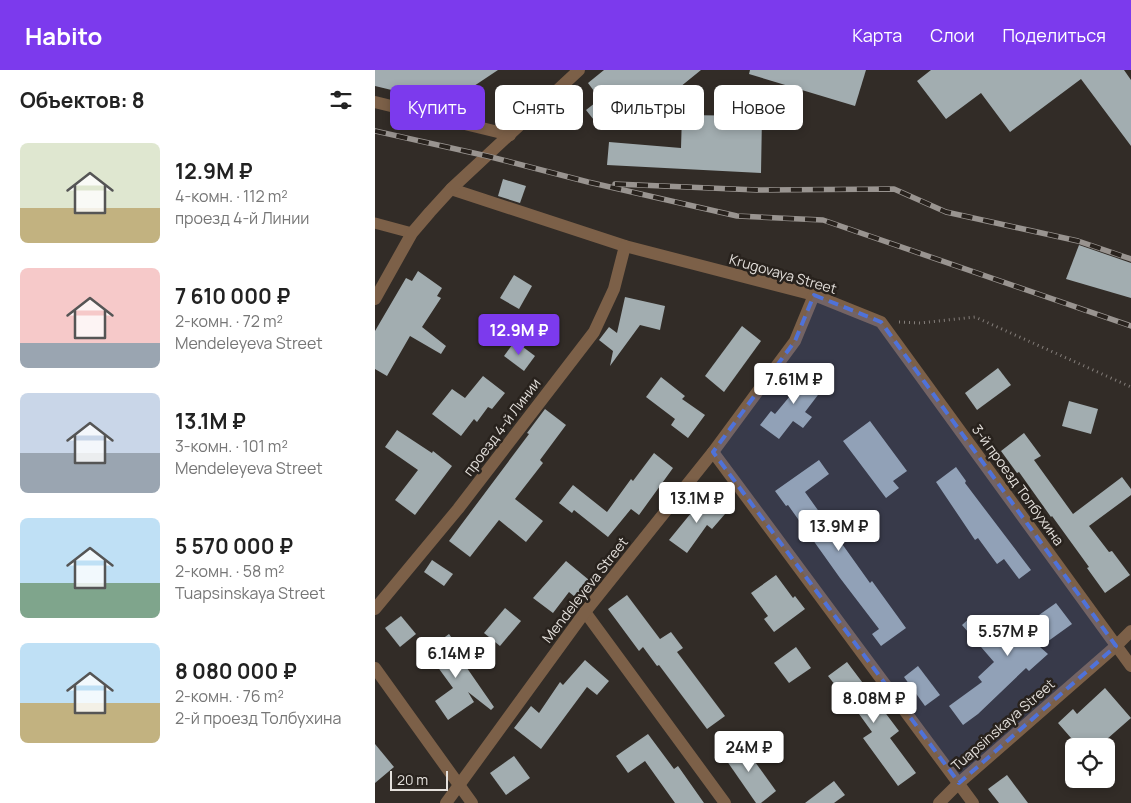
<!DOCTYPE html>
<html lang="ru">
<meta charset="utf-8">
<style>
body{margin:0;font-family:Manrope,sans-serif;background:#f2f2f2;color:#222;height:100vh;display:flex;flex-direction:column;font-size:19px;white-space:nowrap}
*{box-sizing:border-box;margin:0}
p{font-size:16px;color:#767676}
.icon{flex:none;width:28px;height:28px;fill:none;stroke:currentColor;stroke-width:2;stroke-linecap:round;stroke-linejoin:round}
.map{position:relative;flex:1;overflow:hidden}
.panel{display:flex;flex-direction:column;background:#fff;width:375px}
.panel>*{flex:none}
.banner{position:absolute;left:15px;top:15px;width:475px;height:45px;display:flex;gap:10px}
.fabs{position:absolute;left:690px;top:668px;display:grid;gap:10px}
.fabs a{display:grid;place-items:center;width:50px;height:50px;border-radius:8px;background:#fff;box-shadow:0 2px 8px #0003;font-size:25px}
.scale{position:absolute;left:15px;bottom:12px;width:58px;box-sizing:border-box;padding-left:5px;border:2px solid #e4e0dc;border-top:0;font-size:14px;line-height:18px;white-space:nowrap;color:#e4e0dc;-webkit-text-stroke:4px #28221d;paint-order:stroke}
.price{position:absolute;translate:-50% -42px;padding:0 11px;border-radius:5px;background:#fff;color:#222;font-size:16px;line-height:32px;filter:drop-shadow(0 1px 2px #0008)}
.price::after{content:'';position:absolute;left:50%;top:30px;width:15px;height:11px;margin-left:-8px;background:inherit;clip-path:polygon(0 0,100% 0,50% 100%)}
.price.current{background:#7c3aed;color:#fff}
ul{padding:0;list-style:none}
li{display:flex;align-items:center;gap:15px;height:125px;padding:0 20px}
li span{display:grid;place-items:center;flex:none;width:140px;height:100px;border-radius:8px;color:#555}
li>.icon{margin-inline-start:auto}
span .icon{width:60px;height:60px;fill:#fffc;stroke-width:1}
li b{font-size:21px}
h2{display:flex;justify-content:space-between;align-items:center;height:60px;padding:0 20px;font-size:21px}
.pill{padding:0 18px;border-radius:8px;background:#fff;box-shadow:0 2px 8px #0003;font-size:18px;line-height:45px}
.pill.current{background:#7c3aed;color:#fff}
header{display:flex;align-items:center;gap:30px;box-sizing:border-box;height:70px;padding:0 25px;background:#7c3aed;color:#fff}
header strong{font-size:24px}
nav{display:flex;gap:28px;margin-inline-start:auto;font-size:18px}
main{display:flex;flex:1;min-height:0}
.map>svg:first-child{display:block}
.building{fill:#a2adb0}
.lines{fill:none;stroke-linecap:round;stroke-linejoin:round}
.path{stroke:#857f7b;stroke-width:3;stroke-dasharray:1 4;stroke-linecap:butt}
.service{stroke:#7c6048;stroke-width:11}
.minor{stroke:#7c6048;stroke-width:12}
.rail-casing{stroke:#999490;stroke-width:5.5}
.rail{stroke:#28221d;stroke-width:4;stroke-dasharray:11;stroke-linecap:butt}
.marked{fill:#4f72d9;fill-opacity:0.2;stroke:#4f72d9;stroke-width:4;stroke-dasharray:10 6;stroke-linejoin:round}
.labels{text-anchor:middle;stroke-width:5;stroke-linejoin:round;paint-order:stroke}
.street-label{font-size:14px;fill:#e4e0dc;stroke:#28221d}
</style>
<header>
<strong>Habito</strong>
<nav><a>Карта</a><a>Слои</a><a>Поделиться</a></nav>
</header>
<main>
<section class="panel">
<h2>Объектов: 8<svg class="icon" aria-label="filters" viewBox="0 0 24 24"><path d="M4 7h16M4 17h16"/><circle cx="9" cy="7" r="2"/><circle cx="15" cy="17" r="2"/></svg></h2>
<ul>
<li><span style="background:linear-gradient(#dfe7d0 65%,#c2b280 0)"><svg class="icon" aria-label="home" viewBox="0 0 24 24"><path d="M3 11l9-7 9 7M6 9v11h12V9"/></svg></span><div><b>12.9M ₽</b><p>4-комн. · 112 m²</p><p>проезд 4-й Линии</p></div></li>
<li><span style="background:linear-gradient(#f6c9c9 75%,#9aa5b1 0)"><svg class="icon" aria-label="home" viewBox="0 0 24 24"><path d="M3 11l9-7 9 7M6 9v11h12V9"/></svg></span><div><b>7 610 000 ₽</b><p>2-комн. · 72 m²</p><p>Mendeleyeva Street</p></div></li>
<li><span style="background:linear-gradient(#c9d6e8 60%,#9aa5b1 0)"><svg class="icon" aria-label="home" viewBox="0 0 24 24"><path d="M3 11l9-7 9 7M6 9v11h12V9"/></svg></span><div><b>13.1M ₽</b><p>3-комн. · 101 m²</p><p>Mendeleyeva Street</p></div></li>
<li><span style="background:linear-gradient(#bfe0f5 65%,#7fa58c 0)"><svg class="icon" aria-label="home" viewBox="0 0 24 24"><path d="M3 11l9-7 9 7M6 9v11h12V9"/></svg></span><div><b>5 570 000 ₽</b><p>2-комн. · 58 m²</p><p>Tuapsinskaya Street</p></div></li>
<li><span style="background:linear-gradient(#bfe0f5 60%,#c2b280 0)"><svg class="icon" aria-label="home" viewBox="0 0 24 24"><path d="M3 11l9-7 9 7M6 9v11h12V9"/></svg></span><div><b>8 080 000 ₽</b><p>2-комн. · 76 m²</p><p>2-й проезд Толбухина</p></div></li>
</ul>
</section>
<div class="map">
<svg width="756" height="733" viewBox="0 0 756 733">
<rect width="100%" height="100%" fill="#322c27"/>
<g class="building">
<path d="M0,0H123L90,22L87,37L0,16Z"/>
<path d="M229,0H326L273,43H267L258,32L226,59L211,40L225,29L213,13Z"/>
<path d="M375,0H491L480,36L374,4Z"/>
<path d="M556,0H749L756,10V76L706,9L635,62L606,23L571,49L542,11Z"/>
<path d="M307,45L387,46L386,103L232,95L234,72L306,78Z"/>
<path d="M128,109L151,116L145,133L123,126Z"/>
<path d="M704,175L756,193V228L691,209Z"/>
<path d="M43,201L67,218L62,226L66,228L47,257L71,276L66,284L35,266L12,306L0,299V261L31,208L37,211Z"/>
<path d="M139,205L157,216L144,239L125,228Z"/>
<path d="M250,227L290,236L285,260L265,255L235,296L238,281L224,270L234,257L242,263Z"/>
<path d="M367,256L386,271L349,322L330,306Z"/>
<path d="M140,271L160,286L149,301L129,286Z"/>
<path d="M623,298L636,315L602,340L590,323Z"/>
<path d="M425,299L449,317L430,342L437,347L428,358L418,351L404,369L385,355L396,341L400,344L420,320L413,314Z"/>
<path d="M108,306L130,323L117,339L113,337L102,352L99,349L86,366L57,344L77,319L90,328Z"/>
<path d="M286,307L310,326L307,329L330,345L313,368L296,355L300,349L271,327Z"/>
<path d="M694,331L723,339L716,364L687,356Z"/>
<path d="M170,339L191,355L165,390L168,393L140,429L168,451L151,472L124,450L95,487L74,471L154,364L152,363Z"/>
<path d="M495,351L532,401L518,411L524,418L511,428L468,371Z"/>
<path d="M22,360L57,383L58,381L77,396L40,445L20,430L43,400L10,377Z"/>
<path d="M649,363L666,386L659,390L698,444L747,407L756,419V425L714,456L734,482L737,481L755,505L730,523L712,498L714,497L677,446L676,447L644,402L642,403L626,381Z"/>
<path d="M279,383L298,398L264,445L256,439L233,467L199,440L197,443L184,433L198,415L232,442L256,409L258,411Z"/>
<path d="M444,390L454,404L430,422L495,513L497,511L531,558L506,576L497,564L504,559L465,508L413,435L411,436L400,421Z"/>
<path d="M581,397L591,411L590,413L656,500L644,509L629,489L622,494L603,468L600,470L561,412Z"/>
<path d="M330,426L350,444L337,459L332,455L312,483L294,470Z"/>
<path d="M57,490L78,504L69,516L49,502Z"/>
<path d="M191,491L214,510L200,527L194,522L178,543L158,528Z"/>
<path d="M401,505L418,528L420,526L430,539L399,562L389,549L393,546L376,523Z"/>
<path d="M252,525L285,569L296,562L308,578L302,582L350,646L332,659L284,595L282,596L268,577L264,581L233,539Z"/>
<path d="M681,533L697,554L665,577L673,584L654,601L651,598L603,644L588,655L574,636L607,612L603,607L619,592L587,555L598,545L619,569L640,550L647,557Z"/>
<path d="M130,538L146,551L125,576L109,563Z"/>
<path d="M26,546L41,564L25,577L10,558Z"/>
<path d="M74,564L89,585L85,588L119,637L116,640L93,622L99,632L73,650L60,631L78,618L51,581Z"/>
<path d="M421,577L436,598L414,613L399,593Z"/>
<path d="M210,590L234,611L222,625L212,617L166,679L139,658L156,636L164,643L185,612L188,615Z"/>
<path d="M472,592L524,661L515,668L541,703L523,716L488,668L497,662L466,619L464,620L453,606Z"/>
<path d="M543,596L565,625L550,636L529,607Z"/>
<path d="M730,618L756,648L724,676H703L683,653L698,639L702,644Z"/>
<path d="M273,664L299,699L303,696L329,733H300L270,691L253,703L241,686Z"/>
<path d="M365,671L401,721L386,733H381L347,684Z"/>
<path d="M0,674L19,697L0,713Z"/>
<path d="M139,686L155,708L131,725L115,703Z"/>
<path d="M632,705L653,733H624L613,719Z"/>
<path d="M459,711L470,725L459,733H430Z"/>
</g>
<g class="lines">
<path class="path" d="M524,252L545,253L600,247L756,317"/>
<path class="service" d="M0,153L37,163"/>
<g class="minor">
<path d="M0,32L135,65"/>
<path d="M76,119L250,176L439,225L506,252L756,596"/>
<path d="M0,229L37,163L55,142L76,119L204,0"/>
<path d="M338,382L598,733"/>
<path d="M0,539L83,439L219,262L239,219L250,176"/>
<path d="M210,542L350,733"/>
<path d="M0,598L97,733"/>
<path d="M71,733L210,542L338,382L420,271L439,225"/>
<path d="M564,733L584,713L741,576L756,561"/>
</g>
<defs>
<g id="rail">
<path d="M0,61L112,86L213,112L362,146L448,150L756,256"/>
<path d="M240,114L382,120L519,119L571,142L703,171L756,189"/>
</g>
</defs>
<use href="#rail" class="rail-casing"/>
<use href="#rail" class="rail"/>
</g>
<path class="marked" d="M439,225L506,252L741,576L584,713L338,382L420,271Z"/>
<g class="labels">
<g class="street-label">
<text transform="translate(408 204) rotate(16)" y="5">Krugovaya Street</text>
<text transform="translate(127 357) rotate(-53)" y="5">проезд 4-й Линии</text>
<text transform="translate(643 415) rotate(54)" y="5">3-й проезд Толбухина</text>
<text transform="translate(210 520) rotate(-52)" y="5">Mendeleyeva Street</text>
<text transform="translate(628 655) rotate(-41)" y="5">Tuapsinskaya Street</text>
</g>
</g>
</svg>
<div class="fabs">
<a><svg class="icon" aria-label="locate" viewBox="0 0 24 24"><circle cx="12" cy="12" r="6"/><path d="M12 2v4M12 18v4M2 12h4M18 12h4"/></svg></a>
</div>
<div class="scale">20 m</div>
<b class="price current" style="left:144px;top:286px">12.9M ₽</b>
<b class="price" style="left:419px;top:335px">7.61M ₽</b>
<b class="price" style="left:322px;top:454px">13.1M ₽</b>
<b class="price" style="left:464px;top:482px">13.9M ₽</b>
<b class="price" style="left:633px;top:587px">5.57M ₽</b>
<b class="price" style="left:81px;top:609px">6.14M ₽</b>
<b class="price" style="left:499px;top:654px">8.08M ₽</b>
<b class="price" style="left:374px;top:703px">24M ₽</b>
<div class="banner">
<a class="pill current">Купить</a>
<a class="pill">Снять</a>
<a class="pill">Фильтры</a>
<a class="pill">Новое</a>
</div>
</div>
</main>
